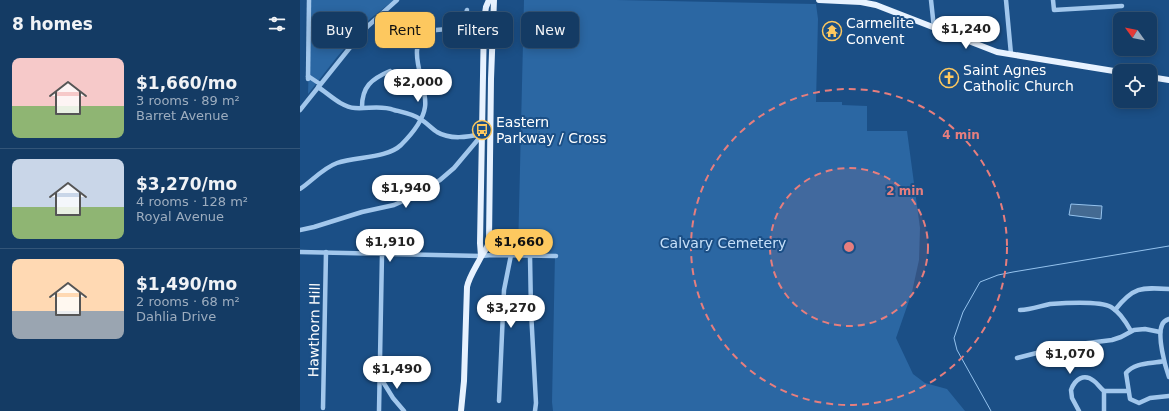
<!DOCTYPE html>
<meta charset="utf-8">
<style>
body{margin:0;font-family:"DejaVu Sans",sans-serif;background:#21466d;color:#f1f3f6;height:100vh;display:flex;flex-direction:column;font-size:15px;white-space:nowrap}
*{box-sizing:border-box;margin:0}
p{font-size:13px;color:#9dadbf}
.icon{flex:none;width:22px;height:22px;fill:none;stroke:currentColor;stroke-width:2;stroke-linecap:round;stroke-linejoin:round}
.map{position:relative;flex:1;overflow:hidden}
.details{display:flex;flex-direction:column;background:#143b64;width:300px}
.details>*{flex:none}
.hud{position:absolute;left:12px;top:12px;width:380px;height:36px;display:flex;gap:8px}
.needle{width:26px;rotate:303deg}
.buttons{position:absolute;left:813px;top:12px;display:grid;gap:8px}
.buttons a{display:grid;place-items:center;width:44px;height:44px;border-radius:8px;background:#143b64;box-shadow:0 2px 10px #0003,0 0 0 1px #335578;font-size:20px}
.price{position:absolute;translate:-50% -34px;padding:0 9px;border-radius:14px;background:#fff;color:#222;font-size:13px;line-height:26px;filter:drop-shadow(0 1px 2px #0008)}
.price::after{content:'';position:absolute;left:50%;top:24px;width:12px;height:9px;margin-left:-6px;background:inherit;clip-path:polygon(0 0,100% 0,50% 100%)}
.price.active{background:#fdc85f;color:#111}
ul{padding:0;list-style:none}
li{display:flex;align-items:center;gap:12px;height:100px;padding:0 12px}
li+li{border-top:1px solid #335578}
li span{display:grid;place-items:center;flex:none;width:112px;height:80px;border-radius:8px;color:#555}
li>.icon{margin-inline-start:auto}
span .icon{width:48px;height:48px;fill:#fffc;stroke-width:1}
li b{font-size:17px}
h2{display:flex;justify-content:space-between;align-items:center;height:48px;padding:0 12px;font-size:17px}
.chip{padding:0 14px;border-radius:8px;background:#143b64;box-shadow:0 2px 10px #0003,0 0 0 1px #335578;font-size:14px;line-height:36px}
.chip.active{background:#fdc85f;color:#111}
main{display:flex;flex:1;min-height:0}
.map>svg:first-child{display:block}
.green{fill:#2b67a3}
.water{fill:#446a92;stroke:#95c3ee}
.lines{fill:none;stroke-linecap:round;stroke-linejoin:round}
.stream{stroke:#95c3ee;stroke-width:1}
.minor{stroke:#a2c7ec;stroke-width:4.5}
.major{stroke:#e7f2ff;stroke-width:6}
.ring{fill:none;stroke:#e67e7e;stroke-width:2;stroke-dasharray:7 5}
.labels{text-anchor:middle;stroke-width:4;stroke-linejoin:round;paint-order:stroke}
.poi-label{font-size:14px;fill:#fff;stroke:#1b4f86;text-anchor:start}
.park-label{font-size:14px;fill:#c7e0f9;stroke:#1b4f86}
.street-label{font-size:14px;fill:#fff;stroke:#1b4f86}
.centre{fill:#e67e7e;stroke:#1b4f86;stroke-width:2}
.ring-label{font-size:12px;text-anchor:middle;font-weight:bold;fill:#e67e7e;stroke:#1b4f86;stroke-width:4;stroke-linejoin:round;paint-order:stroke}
</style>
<main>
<section class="details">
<h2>8 homes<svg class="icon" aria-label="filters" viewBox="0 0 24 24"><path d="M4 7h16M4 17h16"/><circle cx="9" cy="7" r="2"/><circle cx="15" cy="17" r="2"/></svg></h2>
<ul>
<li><span style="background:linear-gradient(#f6c9c9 60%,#8fb573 0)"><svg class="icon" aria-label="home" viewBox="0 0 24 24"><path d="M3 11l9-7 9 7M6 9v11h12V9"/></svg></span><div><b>$1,660/mo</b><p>3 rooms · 89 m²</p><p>Barret Avenue</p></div></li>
<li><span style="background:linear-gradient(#c9d6e8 60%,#8fb573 0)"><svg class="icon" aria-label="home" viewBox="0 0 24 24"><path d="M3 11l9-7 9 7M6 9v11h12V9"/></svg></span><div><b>$3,270/mo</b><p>4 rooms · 128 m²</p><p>Royal Avenue</p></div></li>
<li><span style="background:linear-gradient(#ffd9b3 65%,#9aa5b1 0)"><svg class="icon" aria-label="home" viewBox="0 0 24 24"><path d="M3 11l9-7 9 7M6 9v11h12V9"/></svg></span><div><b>$1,490/mo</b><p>2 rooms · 68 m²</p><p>Dahlia Drive</p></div></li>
</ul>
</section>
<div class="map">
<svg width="869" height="411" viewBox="0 0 869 411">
<rect width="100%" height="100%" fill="#1b4f86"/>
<g class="green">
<path d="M11,0H94L70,19L37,57L8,94Z"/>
<path d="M224,0H317L516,4L518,19L516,102H542V105L567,106V131H607L620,228L619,260L612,292L596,338L613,374L625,383L647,389L665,411H253L252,402L255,254L218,252Z"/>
</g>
<path class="water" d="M771,204L802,206L801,219L769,215Z"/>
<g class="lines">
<path class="stream" d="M691,411L657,350L654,338L663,312L680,282L698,275L713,272L869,246"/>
<g class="minor">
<path d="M631,0L634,28"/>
<path d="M706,0L711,54"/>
<path d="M753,0L754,10L822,6"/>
<path d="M165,31L164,20L167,10"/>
<path d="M8,76L20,84"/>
<path d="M8,79L9,0"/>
<path d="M18,87C29,94 41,107 55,108C68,109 81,105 94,110C102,112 113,114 120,119C126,122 131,128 137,132C150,140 168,137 182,134"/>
<path d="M62,107C62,87 71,79 90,71"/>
<path d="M0,110L60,35L68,26L97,0"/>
<path d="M0,189C12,181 23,168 37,163C56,156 86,159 101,145C110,136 123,121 125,107C129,83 98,40 136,30C146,28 157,32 166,31C176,31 184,25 193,25"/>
<path d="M0,230L14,227L62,212L94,205L112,197L140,180L154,168L186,130H191"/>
<path d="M0,252L181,256L192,255L256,256"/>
<path d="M230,256L231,311L236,403L235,411"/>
<path d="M720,310C731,310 740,306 750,304C764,303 800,301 811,307C820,312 826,322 831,331"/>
<path d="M815,310C833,287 841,287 869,289"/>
<path d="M869,319C866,320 863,322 862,325C857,336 865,366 869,377"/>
<path d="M717,358L764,346L812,340L821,337L834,330L845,329L860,332"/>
<path d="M864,361C851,364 835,362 826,373L830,399L839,403L850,398L869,396"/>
<path d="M80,377L93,398L104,411"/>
<path d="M199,401L204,290L211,255"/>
<path d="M23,408L26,252"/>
<path d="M79,411L82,254"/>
<path d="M779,411L772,398L771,390C775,379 784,373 794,381C798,384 800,388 804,391H828"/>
<path d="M804,411V391"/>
</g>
<g class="major">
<path d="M519,0L561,2L576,5L697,52L820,72"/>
<path d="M850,77L869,80"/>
<path d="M181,256L180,243L184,20L186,7L189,0"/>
<path d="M161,411L164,381L167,287C169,277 176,267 181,257C185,249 188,249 189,240L191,79L194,0"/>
</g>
</g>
<circle cx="549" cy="247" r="79" fill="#e67e7e" fill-opacity=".12"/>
<g class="ring">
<circle cx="549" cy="247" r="79"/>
<circle cx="549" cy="247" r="158"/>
</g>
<defs>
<symbol id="temple-ring" viewBox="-11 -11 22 22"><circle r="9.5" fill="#1b4f86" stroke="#fdc85f" stroke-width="1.5"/><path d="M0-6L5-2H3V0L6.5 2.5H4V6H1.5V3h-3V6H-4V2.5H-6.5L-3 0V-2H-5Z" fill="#fdc85f"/></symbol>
<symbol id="church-ring" viewBox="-11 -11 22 22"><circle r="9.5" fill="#1b4f86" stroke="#fdc85f" stroke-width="1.5"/><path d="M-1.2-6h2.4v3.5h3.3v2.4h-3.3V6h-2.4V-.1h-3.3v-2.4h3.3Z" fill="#fdc85f"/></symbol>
<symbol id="bus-ring" viewBox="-11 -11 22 22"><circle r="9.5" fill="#1b4f86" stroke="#fdc85f" stroke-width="1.5"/><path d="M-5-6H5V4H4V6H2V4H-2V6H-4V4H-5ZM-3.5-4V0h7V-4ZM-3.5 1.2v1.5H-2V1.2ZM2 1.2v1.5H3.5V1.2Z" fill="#fdc85f"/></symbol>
</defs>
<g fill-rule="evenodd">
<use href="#temple-ring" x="521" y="20" width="22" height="22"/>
<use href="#church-ring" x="638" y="67" width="22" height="22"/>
<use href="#bus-ring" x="171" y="119" width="22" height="22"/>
</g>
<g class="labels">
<g class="poi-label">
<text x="546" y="28">Carmelite<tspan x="546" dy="16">Convent</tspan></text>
<text x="663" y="75">Saint Agnes<tspan x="663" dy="16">Catholic Church</tspan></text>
<text x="196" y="127">Eastern<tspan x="196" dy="16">Parkway / Cross</tspan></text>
</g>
<g class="park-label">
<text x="423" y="248">Calvary Cemetery</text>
</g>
<g class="street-label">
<text transform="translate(14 330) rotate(-89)" y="5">Hawthorn Hill</text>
</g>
</g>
<circle cx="549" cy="247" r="6" class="centre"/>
<g class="ring-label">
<text x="661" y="139">4 min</text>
<text x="605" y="195">2 min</text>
</g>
</svg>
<div class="buttons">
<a><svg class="needle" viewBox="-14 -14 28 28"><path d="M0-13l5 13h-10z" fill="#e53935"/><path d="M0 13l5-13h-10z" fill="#9dadbf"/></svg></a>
<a><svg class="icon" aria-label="locate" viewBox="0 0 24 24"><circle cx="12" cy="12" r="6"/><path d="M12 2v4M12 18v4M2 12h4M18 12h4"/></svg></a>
</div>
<b class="price" style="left:666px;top:50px">$1,240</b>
<b class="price" style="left:118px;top:103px">$2,000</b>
<b class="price" style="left:106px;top:209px">$1,940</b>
<b class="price" style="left:90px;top:263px">$1,910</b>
<b class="price active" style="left:219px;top:263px">$1,660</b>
<b class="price" style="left:211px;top:329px">$3,270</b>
<b class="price" style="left:770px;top:375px">$1,070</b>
<b class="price" style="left:97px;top:390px">$1,490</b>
<div class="hud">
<a class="chip">Buy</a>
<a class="chip active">Rent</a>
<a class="chip">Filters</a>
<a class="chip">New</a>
</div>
</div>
</main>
